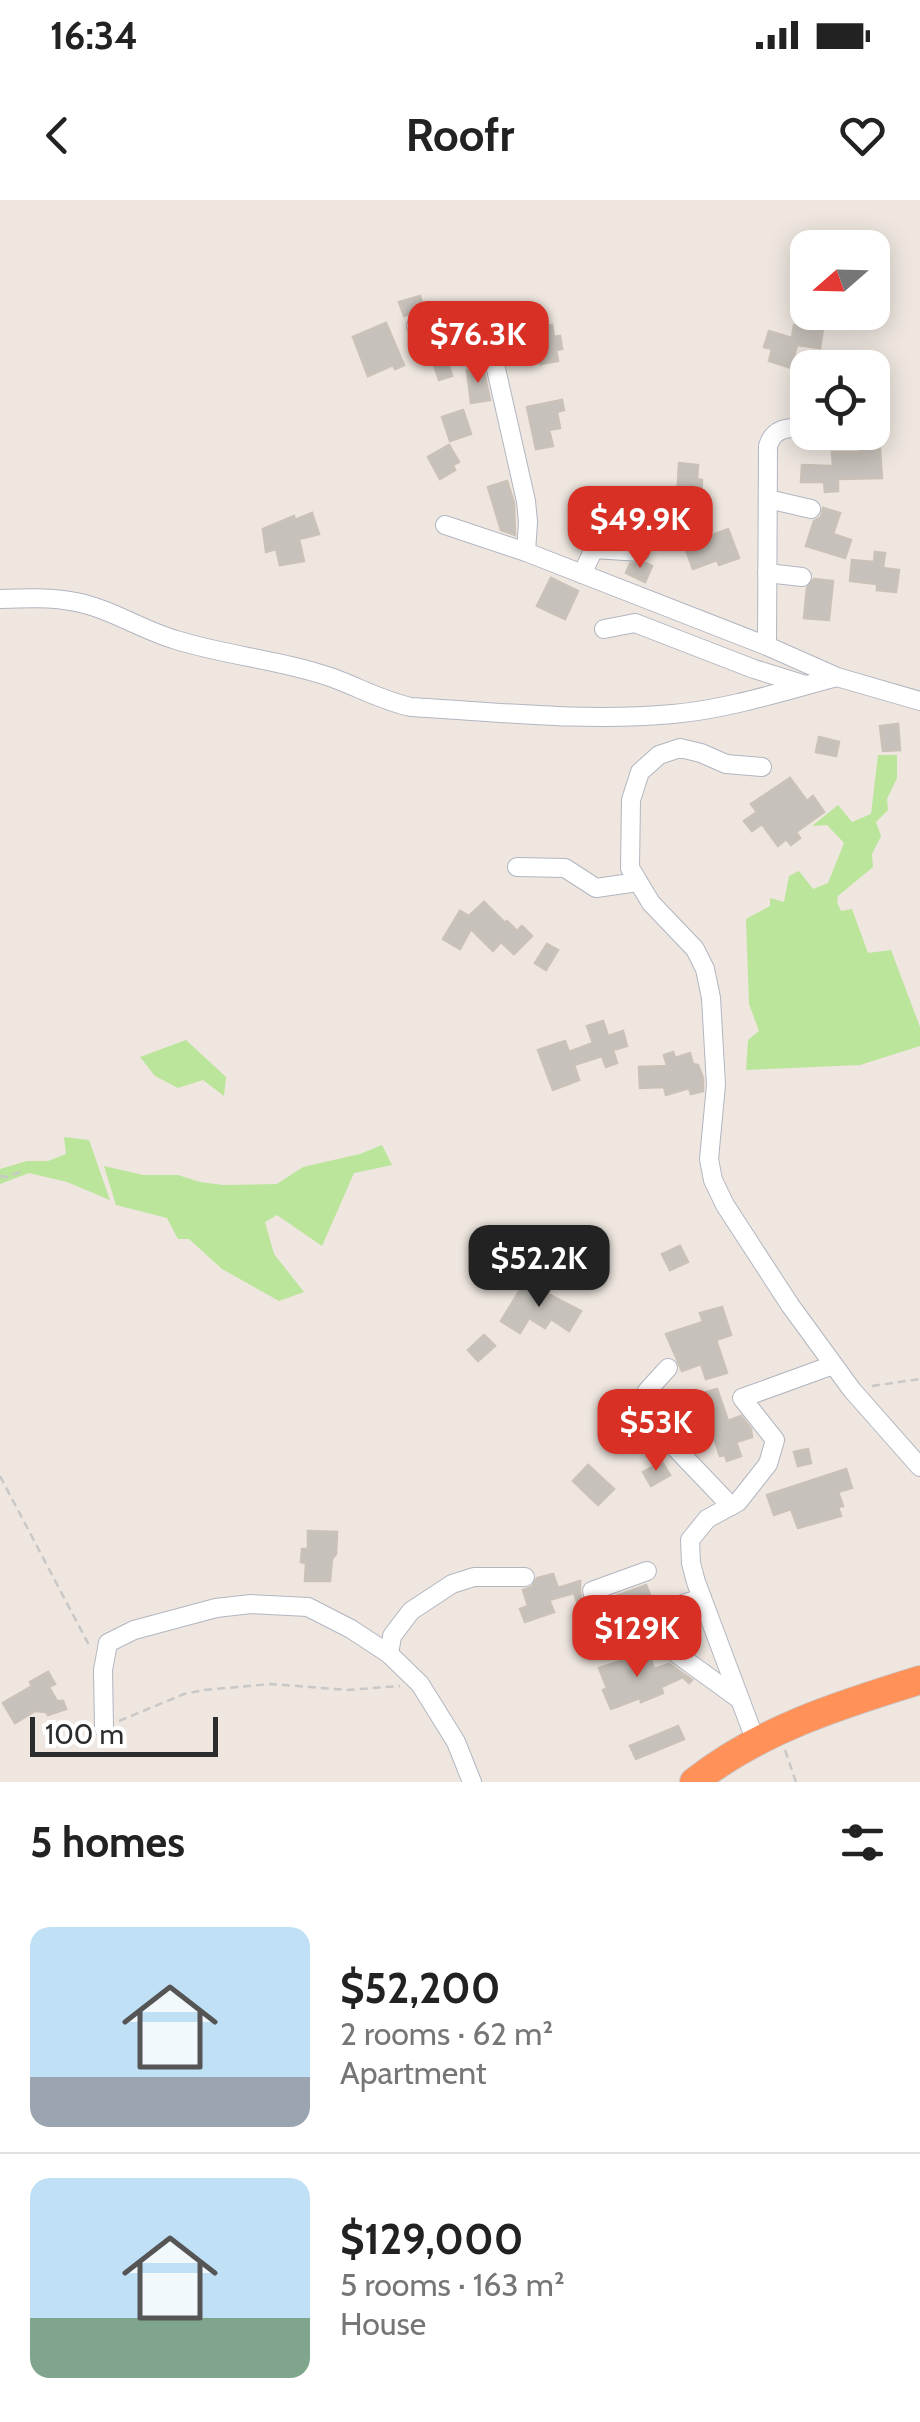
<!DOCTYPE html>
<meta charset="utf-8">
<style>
body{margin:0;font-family:Cabin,sans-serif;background:#f2f2f2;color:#222;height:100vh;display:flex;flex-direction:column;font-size:38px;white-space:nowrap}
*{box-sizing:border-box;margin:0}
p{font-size:32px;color:#767676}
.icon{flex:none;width:55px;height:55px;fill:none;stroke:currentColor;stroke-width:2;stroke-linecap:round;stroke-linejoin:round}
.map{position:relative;height:1582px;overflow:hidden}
.sheet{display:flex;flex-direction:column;background:#fff;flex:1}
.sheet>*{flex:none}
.needle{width:65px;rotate:250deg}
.buttons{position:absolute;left:790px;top:30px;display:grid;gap:20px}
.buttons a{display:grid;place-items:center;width:100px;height:100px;border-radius:20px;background:#fff;box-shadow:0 5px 25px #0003;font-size:50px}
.scale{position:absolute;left:30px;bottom:25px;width:188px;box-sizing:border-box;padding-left:10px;border:5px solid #2c2c2c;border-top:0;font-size:28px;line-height:35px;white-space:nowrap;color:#2c2c2c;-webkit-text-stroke:8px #fff;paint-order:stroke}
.price{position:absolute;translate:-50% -85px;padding:0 22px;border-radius:20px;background:#d93025;color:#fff;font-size:32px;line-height:65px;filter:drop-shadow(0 2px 5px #0008)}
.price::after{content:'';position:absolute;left:50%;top:60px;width:30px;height:22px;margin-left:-15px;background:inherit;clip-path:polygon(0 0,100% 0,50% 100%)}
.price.on{background:#222;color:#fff}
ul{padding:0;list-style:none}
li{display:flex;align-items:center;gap:30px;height:250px;padding:0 30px}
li+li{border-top:2px solid #e0e0e0}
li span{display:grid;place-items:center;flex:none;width:280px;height:200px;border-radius:20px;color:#555}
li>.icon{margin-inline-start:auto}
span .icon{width:120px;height:120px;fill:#fffc;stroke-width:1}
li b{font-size:42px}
h2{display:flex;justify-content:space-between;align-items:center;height:120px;padding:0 30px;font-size:42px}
.status{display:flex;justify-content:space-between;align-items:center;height:70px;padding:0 50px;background:#fff;direction:ltr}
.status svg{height:28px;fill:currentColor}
header{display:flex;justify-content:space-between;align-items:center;height:130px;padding:0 30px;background:#fff;font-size:45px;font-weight:700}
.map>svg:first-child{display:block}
.green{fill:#bbe59b}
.building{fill:#c6c1ba;stroke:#cac2b8;stroke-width:2.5}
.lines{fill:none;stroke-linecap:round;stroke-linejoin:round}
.minor-casing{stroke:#b2b6c0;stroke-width:20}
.highway-casing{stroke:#c8c8c8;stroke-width:30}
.path{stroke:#c8c8c8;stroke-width:2.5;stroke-dasharray:8 5;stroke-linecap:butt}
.minor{stroke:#fff;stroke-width:18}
.highway{stroke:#ff9159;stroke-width:28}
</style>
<div class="status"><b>16:34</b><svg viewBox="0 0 49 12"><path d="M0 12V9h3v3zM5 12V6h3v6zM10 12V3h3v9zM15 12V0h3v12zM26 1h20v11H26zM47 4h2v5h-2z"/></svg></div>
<header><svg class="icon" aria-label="back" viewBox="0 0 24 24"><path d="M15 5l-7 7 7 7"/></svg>Roofr<svg class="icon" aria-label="heart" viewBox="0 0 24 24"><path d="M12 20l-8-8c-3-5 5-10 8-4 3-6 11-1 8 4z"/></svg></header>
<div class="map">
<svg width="920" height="1582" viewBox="0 0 920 1582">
<rect width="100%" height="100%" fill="#eee6df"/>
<g class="green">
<path d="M878,555H897V578L887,599L888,610L876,622L881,636L872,654L873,667L838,696L837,702L841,711L852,709L868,753L891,750L920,827V846L860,865L746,870L748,840L759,831L749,804L746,719L770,706V698L784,702L789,676L799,671L813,689L828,683L844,643L827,625L812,626L838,605L852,622L871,614Z"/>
<path d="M186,840L226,877L224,896L203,880L178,888L155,876L140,857Z"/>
<path d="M64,937L89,940L110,1000L67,982L29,973L0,984V969L27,961H48L66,954Z"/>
<path d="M382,945L392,965L354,973L322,1046L277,1015L265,1022L274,1054L304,1092L279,1101L222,1069L189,1039H178L167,1018L116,1005L104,966L143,975H178L200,982L223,985L277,984L303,967L360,954Z"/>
</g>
<g class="building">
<path d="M420,96L424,109L404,116L399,102Z"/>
<path d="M386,123L404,165L395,169L393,165L368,176L353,137Z"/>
<path d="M552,125L554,137L560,136L562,149L556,150L558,161L540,164L533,129Z"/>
<path d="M794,125L823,129L820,148L797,145L791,168L769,161L772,149L764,147L769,131L792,138Z"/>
<path d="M447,160L452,176L439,180L434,165Z"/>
<path d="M483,168L490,200L471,203L467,170Z"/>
<path d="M562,200L564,210L557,212L560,228L549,230L553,246L536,249L527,207Z"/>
<path d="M463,210L471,234L450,241L442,217Z"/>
<path d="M877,233L879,236L882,278L838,279V291L825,292L824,282H801L802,265L833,266L832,252H860L858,237Z"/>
<path d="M449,245L459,262L453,265L455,270L440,279L428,257Z"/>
<path d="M679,263L698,265L697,279L702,280L701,302L677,301Z"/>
<path d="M507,281L514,303L515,335L501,330L488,287Z"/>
<path d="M599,290L634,297L630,315L596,309Z"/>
<path d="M823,308L840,313L833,334L851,340L845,358L806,346L814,321L821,317Z"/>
<path d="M312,313L319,334L299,339L304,361L280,365L276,349L266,352L263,329L294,316L295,320Z"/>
<path d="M666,322V332L647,334V323Z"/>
<path d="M728,329L739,358L719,365L717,360L693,369L686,350L707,343L705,338Z"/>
<path d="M875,352L885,353L883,368L899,370L896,392L877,390V384L850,381L852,360L874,362Z"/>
<path d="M646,363L652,366L645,382L626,373L630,364Z"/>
<path d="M551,378L578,391L565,419L537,406Z"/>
<path d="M814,379L833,381L829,420L804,418L807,388Z"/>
<path d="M898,524L900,550L883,551L880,526Z"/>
<path d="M819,537L839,542L836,556L816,552Z"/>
<path d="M790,578L807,601L813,596L824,612L796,632L800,638L791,645L786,639L778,646L762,624L752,631L744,621L757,612L751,604Z"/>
<path d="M484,702L505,723L507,721L517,731L522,726L532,736L514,754L501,742L493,751L471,729L460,749L443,739L460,711L469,716Z"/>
<path d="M547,744L558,750L546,770L535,763Z"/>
<path d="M603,821L608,836L623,831L627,846L613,850L617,863L606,867L602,856L574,865L579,880L553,890L538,850L565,841L569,852L593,843L587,826Z"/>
<path d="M673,852L675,858L690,853L693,864L698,865L703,878V891L691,894L689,888L666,895L664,887L640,888L639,867L667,866L664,855Z"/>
<path d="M680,1046L688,1062L670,1070L662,1054Z"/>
<path d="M525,1082L581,1111L569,1131L551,1119L545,1128L529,1118L520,1133L501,1121Z"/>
<path d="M722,1107L731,1135L716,1140L727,1173L706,1179L701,1164L682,1171L666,1134L703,1122L700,1113Z"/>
<path d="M484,1135L495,1146L478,1161L468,1150Z"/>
<path d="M717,1189L728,1221L741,1216L751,1229L752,1237L736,1242L741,1256L727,1261L725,1255L720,1256L699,1194Z"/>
<path d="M808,1249L811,1263L798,1266L794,1252Z"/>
<path d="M662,1262L670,1275L651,1286L643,1272Z"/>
<path d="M588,1265L614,1289L598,1305L573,1281Z"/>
<path d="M846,1269L852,1288L838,1292L843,1306L838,1307L841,1316L798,1328L791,1309L774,1315L767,1295Z"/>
<path d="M308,1331L337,1332L336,1354L332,1359L330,1381H305L306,1363L301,1362L302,1349H308Z"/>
<path d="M553,1374L558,1388L580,1381V1394L584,1405L579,1407L574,1393L549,1400L554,1412L525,1422L520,1409L528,1406L523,1390L532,1387L537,1378Z"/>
<path d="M646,1385L659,1417L657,1422L643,1424L635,1405L618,1412L610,1407L608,1399Z"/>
<path d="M648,1452L654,1469L669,1464L692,1480L689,1483L683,1477L661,1487L663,1493L641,1502L640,1498L611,1509L603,1490L607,1488L599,1468Z"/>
<path d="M48,1472L55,1484L49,1487L57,1501H63L66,1509L48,1515L46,1512L35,1511L15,1523L3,1503L32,1486L30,1482Z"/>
<path d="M678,1526L684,1539L636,1559L630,1546Z"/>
</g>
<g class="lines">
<defs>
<g id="minor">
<path d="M416,126L432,144L493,155"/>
<path d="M489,138L526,301L528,322L526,352"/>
<path d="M768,299L811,309"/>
<path d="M445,325L526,352L767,446L837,477L920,501"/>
<path d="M767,373L802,377"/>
<path d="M582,374L594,349L640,352"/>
<path d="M0,399C25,398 52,397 76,402C111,409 142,430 176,440C228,456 282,460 333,478C360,488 383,501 411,507C498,512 586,522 673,514C729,509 783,491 837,477"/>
<path d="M604,429L635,423L754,469L806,485"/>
<path d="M767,446L768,246C774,226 790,228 808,227"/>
<path d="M762,567L726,564L701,553L680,548L659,555L640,572L631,600L630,668L651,703L695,749L705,769L711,798L716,885L709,959L713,980L725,1005L790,1105L852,1190L920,1267"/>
<path d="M517,667L565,668L596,688L638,682"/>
<path d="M668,1168L647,1191L641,1212L731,1306"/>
<path d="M647,1371L592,1391L600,1415L635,1437L666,1434L676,1406L702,1398"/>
<path d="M666,1434L677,1454L739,1499"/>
<path d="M389,1454L392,1436L411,1411L452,1384L474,1377H525"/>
<path d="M104,1528L103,1470L108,1443L134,1430L216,1408L251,1404L308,1407L351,1429L389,1454L420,1484L456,1542L472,1582"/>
<path d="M754,1544L753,1534L696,1382L691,1363L690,1340L707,1319L738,1302L768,1264L775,1240L742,1198L833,1165"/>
</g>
<path id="highway" d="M694,1582C759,1530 842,1504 920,1480"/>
</defs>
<use href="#minor" class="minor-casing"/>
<use href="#highway" class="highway-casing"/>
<g class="path">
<path d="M0,976L7,977L22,971"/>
<path d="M872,1186L920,1179"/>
<path d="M0,1276L90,1447"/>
<path d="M119,1521L184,1494L204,1490L271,1484L348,1490L400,1486"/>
<path d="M785,1550L796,1582"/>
</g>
<use href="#minor" class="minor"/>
<use href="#highway" class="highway"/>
</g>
</svg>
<div class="buttons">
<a><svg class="needle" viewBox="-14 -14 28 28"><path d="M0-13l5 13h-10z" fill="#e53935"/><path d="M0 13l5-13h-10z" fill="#767676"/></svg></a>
<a><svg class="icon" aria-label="locate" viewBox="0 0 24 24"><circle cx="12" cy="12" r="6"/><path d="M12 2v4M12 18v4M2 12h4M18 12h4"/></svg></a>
</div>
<div class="scale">100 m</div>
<b class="price" style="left:478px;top:186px">$76.3K</b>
<b class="price" style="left:640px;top:371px">$49.9K</b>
<b class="price on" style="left:539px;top:1110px">$52.2K</b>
<b class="price" style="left:656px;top:1274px">$53K</b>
<b class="price" style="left:637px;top:1480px">$129K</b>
</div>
<section class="sheet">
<h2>5 homes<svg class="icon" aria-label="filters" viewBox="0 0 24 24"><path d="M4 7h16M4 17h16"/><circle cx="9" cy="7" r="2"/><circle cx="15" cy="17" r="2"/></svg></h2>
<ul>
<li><span style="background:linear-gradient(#bfe0f5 75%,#9aa5b1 0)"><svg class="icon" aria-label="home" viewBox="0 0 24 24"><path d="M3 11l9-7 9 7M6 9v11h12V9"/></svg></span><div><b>$52,200</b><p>2 rooms · 62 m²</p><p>Apartment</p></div></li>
<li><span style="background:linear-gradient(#bfe0f5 70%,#7fa58c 0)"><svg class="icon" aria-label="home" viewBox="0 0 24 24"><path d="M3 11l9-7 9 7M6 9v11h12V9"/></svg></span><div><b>$129,000</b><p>5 rooms · 163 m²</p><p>House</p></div></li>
</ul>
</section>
